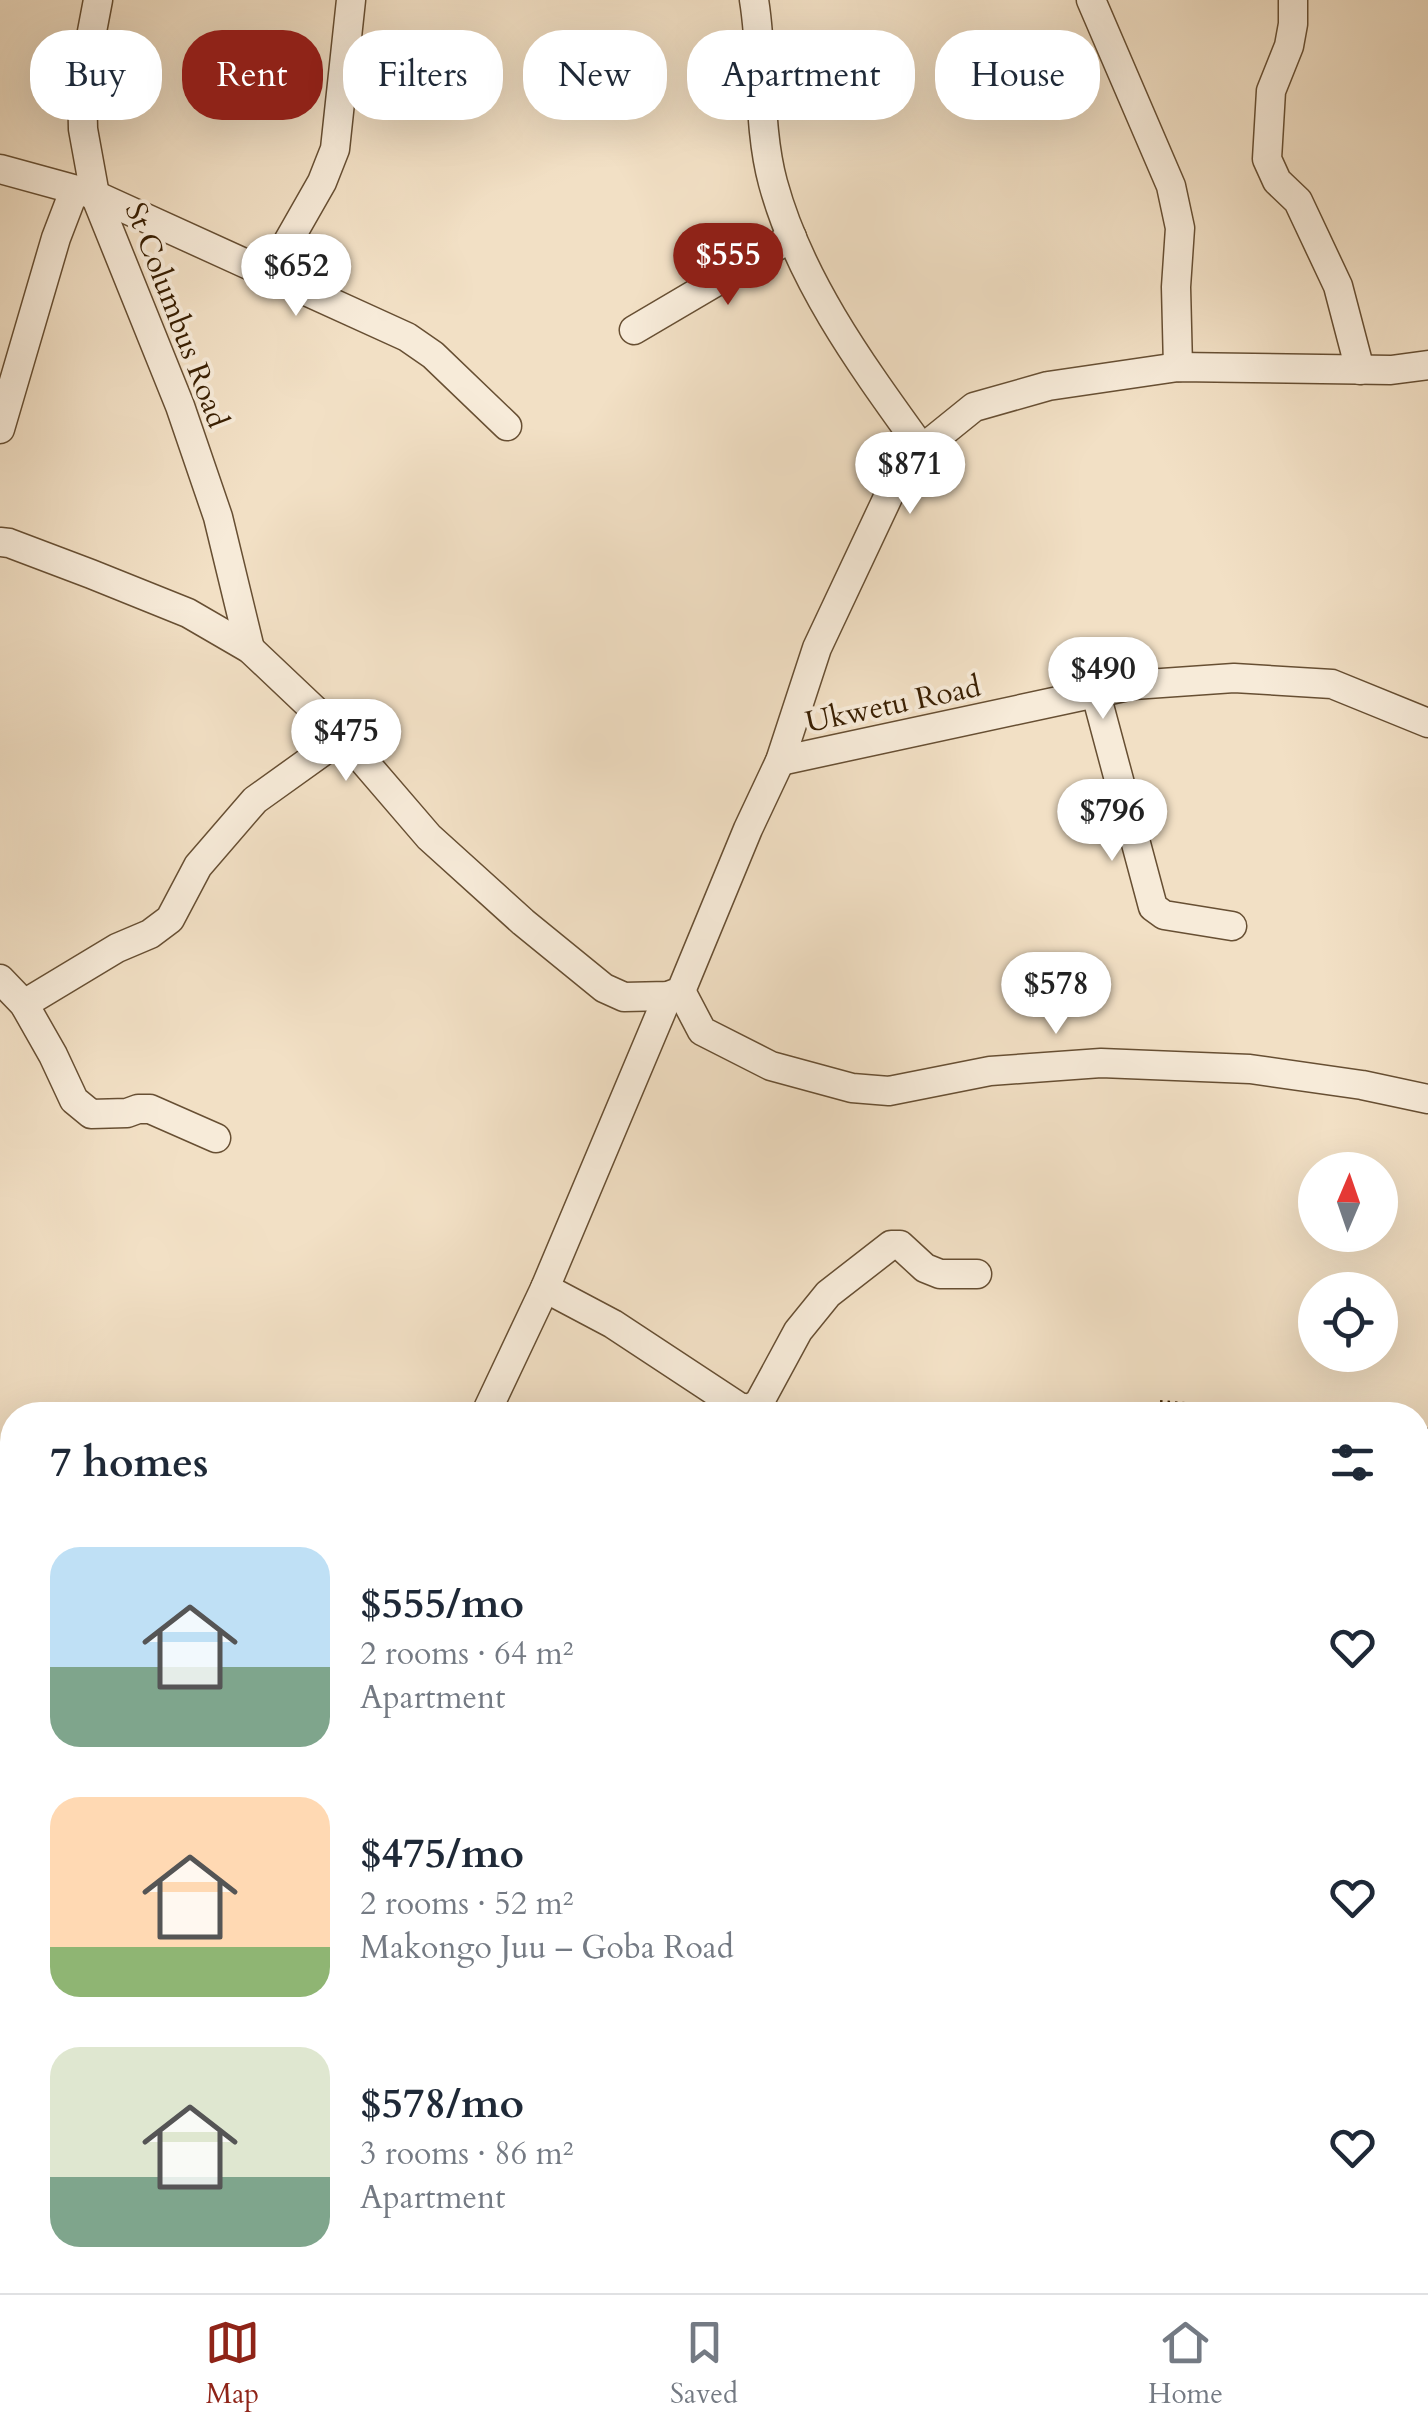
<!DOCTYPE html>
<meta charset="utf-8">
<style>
body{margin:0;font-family:Cardo,serif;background:#f2f2f3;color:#1f2937;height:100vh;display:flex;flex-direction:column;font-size:38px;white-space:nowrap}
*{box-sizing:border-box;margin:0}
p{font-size:32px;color:#747a83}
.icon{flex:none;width:55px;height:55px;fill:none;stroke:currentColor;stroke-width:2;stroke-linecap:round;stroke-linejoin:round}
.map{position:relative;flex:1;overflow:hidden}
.drawer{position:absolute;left:0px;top:1402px;width:1430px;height:892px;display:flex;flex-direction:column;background:#fff;border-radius:40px 40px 0 0;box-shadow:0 10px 40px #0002}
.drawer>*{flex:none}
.hud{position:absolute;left:30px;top:30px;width:1370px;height:90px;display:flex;gap:20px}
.needle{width:65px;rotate:2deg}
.tools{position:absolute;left:1298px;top:1152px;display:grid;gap:20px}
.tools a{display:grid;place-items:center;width:100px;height:100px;border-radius:50%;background:#fff;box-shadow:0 10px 40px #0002;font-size:50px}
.price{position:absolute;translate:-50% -85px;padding:0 22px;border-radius:35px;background:#fff;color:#222;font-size:32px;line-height:65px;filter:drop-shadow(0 2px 5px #0008)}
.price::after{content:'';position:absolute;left:50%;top:60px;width:30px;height:22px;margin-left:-15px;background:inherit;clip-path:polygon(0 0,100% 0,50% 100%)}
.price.active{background:#8f2418;color:#fff}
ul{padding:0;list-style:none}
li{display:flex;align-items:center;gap:30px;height:250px;padding:0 50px}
li span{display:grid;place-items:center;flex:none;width:280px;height:200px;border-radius:30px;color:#555}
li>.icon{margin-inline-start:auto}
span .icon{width:120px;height:120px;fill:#fffc;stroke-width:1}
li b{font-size:42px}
h2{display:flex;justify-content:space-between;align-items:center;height:120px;padding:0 50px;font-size:42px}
.chip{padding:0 35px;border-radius:40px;background:#fff;box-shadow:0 10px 40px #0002;font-size:35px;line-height:90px}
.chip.active{background:#8f2418;color:#fff}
.tab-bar{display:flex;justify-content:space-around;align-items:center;height:140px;border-top:2px solid #e0e1e3;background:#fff;font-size:28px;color:#747a83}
.tab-bar a{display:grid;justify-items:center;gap:5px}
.tab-bar .active{color:#8f2418}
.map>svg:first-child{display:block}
.forest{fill:url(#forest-crowns);stroke:#78714d;stroke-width:2.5}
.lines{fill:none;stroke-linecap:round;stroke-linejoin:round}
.minor-casing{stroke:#674f33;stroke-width:31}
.path{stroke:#391f02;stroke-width:4;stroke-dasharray:2.5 5;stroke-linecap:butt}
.minor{stroke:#f7ebd9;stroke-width:28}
.labels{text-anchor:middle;stroke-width:8;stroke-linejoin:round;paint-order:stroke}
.street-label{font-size:30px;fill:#391f02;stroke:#f7ebd9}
</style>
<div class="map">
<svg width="1428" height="2293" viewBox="0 0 1428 2293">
<defs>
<pattern id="forest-crowns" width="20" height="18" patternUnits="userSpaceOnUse" patternTransform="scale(2.5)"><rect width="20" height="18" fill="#b6c398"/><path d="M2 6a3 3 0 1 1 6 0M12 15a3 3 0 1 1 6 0" fill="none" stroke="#9da781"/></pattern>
</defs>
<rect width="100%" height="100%" fill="#f2e0c5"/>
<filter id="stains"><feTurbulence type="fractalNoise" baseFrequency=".002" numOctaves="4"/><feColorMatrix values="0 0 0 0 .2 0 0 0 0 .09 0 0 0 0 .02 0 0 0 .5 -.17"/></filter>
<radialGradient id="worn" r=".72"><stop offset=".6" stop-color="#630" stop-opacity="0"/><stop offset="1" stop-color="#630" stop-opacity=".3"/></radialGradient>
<g class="forest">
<path d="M0,1505L12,1509V2282L308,2283L305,2293H0Z"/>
<path d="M512,2282L801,2283L800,2293H509Z"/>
</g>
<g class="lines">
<defs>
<g id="minor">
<path d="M98,0L82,84L83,129L95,195L180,406L218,517L250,649"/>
<path d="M754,0C764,60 757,124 773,183C800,282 863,367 922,449"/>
<path d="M1091,0L1171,186L1180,228L1176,287L1178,367"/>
<path d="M1293,0V24L1289,46L1271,91L1267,159L1277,181L1298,201L1338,286L1360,370"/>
<path d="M0,169L95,195L407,337L433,355L507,426"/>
<path d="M269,275L322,182L335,149L351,0"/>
<path d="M634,330L792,237"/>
<path d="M0,429L56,238L74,191"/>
<path d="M0,542L9,543L91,574L188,613L250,649L343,737L429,837L523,922L604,988L624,997L668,996L681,991L748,829L780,761L817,648L889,495L922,449L974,407L1048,386L1178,367L1391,370L1428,365"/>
<path d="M1096,694L1153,907L1164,915L1232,926"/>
<path d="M780,761L1133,685L1234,678L1332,684L1428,723"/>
<path d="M0,979L24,1004L53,1055L74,1100L91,1114L127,1113L138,1109H150L216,1138"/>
<path d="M681,991L702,1031L771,1066L852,1088L889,1091L990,1071L1101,1063L1250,1069L1362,1085L1428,1099"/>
<path d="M24,1004L117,948L150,934L170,919L198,866L255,800L343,737"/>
<path d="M545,1288L613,1324L739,1407L750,1409L759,1403L798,1331L828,1294L891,1245H900L925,1268L940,1274H977"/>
<path d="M485,1415L545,1288L668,996"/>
<path d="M1418,1483L1428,1443"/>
<path d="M1418,1679L1428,1681"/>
<path d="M1418,1953L1428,1947"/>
<path d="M1277,2282L1287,2293"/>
<path d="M441,2293L445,2282"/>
<path d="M807,2293V2282"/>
<path d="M981,2293L985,2283"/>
</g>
</defs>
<use href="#minor" class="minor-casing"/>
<path class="path" d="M1160,1402L1324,1415"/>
<use href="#minor" class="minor"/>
</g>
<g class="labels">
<g class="street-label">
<text transform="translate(177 315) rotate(69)" y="10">St Columbus Road</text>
<text transform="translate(893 704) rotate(-12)" y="10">Ukwetu Road</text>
</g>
</g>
<rect width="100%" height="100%" filter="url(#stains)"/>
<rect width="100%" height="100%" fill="url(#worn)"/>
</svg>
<div class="tools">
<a><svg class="needle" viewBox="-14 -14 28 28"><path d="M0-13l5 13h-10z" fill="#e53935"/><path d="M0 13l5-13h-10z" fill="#747a83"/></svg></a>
<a><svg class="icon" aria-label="locate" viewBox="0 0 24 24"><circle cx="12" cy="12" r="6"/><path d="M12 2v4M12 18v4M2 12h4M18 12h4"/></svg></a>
</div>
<b class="price active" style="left:728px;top:308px">$555</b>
<b class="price" style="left:296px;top:319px">$652</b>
<b class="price" style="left:910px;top:517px">$871</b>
<b class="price" style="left:1103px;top:722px">$490</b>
<b class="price" style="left:346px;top:784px">$475</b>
<b class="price" style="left:1112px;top:864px">$796</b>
<b class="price" style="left:1056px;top:1037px">$578</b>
<div class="hud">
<a class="chip">Buy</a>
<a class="chip active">Rent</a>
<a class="chip">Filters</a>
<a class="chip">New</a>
<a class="chip">Apartment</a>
<a class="chip">House</a>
</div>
<section class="drawer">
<h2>7 homes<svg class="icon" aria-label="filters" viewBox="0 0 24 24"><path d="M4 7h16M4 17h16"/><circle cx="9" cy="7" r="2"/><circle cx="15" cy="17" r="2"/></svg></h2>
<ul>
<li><span style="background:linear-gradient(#bfe0f5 60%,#7fa58c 0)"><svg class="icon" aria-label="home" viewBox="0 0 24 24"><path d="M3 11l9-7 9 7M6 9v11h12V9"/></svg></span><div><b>$555/mo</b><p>2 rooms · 64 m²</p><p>Apartment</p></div><svg class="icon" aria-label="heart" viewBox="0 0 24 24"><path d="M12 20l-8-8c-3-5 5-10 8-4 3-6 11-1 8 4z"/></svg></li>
<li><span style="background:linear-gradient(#ffd9b3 75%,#8fb573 0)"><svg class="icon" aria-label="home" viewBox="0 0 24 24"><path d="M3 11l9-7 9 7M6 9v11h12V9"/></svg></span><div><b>$475/mo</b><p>2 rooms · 52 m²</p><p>Makongo Juu – Goba Road</p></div><svg class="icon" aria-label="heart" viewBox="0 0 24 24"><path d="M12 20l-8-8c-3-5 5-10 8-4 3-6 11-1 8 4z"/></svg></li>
<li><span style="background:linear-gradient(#dfe7d0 65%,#7fa58c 0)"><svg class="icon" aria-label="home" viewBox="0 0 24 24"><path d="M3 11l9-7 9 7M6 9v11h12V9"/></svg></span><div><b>$578/mo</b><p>3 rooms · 86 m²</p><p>Apartment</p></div><svg class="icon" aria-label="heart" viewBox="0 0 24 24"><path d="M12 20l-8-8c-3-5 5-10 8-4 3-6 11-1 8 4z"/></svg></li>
</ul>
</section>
</div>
<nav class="tab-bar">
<a class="active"><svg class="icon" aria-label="map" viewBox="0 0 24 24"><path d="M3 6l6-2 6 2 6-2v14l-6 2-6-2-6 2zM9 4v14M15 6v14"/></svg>Map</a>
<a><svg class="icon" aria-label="saved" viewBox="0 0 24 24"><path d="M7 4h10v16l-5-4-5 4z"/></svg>Saved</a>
<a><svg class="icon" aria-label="home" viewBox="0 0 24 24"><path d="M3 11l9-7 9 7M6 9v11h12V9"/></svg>Home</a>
</nav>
